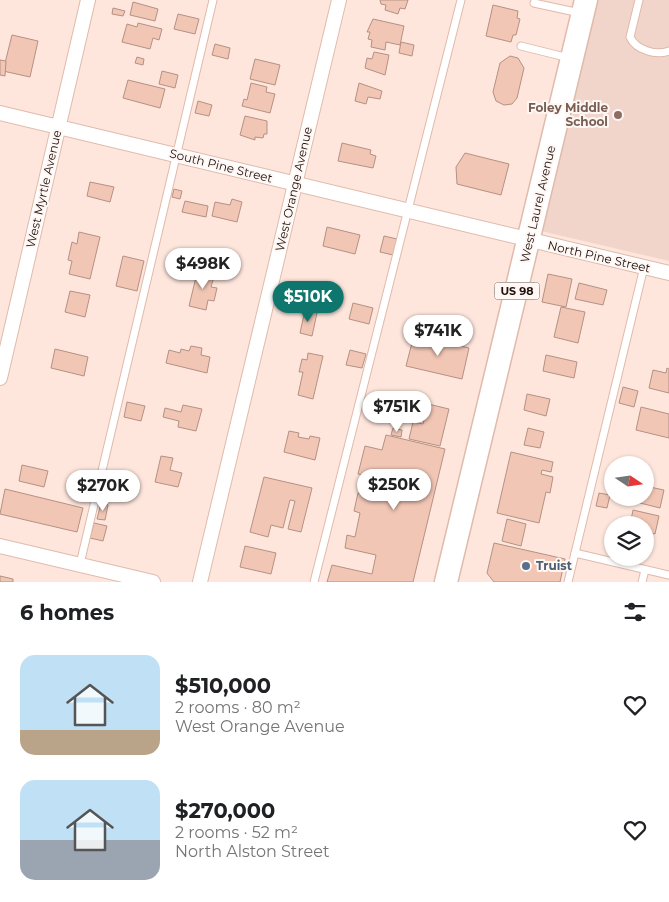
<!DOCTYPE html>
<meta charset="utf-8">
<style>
body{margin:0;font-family:Montserrat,sans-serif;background:#f6f6f6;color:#202124;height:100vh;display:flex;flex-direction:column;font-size:19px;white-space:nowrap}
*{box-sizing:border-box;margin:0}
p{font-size:16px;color:#757577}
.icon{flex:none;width:28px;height:28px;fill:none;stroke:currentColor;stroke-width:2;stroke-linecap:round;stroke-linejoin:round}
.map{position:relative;height:582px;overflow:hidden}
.side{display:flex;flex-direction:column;background:#fff;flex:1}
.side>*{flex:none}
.needle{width:32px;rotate:103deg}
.buttons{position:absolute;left:604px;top:456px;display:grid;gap:10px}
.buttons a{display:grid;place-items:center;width:50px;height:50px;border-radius:50%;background:#fff;box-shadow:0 1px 4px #0004;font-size:25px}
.price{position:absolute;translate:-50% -42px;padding:0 11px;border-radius:18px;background:#fff;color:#222;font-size:16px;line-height:32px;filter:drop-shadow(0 1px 2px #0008)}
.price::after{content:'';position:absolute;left:50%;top:30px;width:15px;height:11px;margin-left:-8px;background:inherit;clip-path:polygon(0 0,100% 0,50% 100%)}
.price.active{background:#0f766e;color:#fff}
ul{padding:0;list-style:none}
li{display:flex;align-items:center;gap:15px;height:125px;padding:0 20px}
li span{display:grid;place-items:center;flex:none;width:140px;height:100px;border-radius:15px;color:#555}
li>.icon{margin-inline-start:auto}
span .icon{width:60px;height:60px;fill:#fffc;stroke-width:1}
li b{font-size:21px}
h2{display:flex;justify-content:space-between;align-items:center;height:60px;padding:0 20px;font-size:21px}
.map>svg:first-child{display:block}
.built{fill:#f1d5ca}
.building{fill:#f1c6b5;stroke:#b59183}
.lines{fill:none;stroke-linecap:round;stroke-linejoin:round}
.service-casing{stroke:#e0baab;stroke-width:9}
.minor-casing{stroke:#e0baab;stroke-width:16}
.primary-casing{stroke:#e0baab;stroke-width:25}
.service{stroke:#fff;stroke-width:7}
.minor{stroke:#fff;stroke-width:14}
.primary{stroke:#fff;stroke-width:22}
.education-dot{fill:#8d6e63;stroke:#fff7f4;stroke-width:2}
.service-dot{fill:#5c6f8a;stroke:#fff7f4;stroke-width:2}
.labels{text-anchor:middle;stroke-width:4;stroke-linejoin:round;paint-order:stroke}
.shield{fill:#fff7f4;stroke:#625752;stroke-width:1}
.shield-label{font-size:11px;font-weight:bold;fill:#1f120d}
.education-label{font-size:12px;font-weight:bold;fill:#785e54;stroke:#fff7f4;text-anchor:end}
.street-label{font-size:12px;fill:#1f120d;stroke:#fff7f4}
.service-label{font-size:12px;font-weight:bold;fill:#4e5e75;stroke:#fff7f4;text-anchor:start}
</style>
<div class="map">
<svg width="669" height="582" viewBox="0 0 669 582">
<rect width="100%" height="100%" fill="#fee6dc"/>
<path class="built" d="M595,0H669V261L541,231Z"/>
<g class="building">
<path d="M380,0H408L405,9L400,8L398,14L385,10L386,5L381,4Z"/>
<path d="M133,2L158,9L155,21L130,15Z"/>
<path d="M493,5L518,11L517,18L520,19L516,35H513L511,42L486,36Z"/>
<path d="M113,8L125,11L123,16L112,14Z"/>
<path d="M178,14L199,19L195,34L174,29Z"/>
<path d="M373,19L404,26L400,45L386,42L385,50L371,47L372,40L368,39L370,32H367Z"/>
<path d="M138,23L162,29L159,40L153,38L150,49L122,42L127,24L137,27Z"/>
<path d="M12,35L38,41L30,77L3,71Z"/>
<path d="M401,42L414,45L412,56L399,53Z"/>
<path d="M215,44L230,48L228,59L212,55Z"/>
<path d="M374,52L389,55L385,75L365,68L367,58L372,59Z"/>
<path d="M510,56L518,58L524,68L517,98L512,104L504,105L496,101L493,92L500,63Z"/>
<path d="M137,57L144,59L143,65L135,63Z"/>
<path d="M255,59L280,65L275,85L250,79Z"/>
<path d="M0,60L6,61L5,76L0,75Z"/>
<path d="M162,71L178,75L175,88L159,84Z"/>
<path d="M128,80L165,89L160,108L123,98Z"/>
<path d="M251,83L267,87L266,92L275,94L270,113L242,106L244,99L247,100Z"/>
<path d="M359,83L382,91L380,99L368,97L366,104L355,101Z"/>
<path d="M198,101L212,105L209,116L195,113Z"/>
<path d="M245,116L267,121V134H264L263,138L255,137V140L240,135Z"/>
<path d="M342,143L371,150L370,154L376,156L373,168L338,161Z"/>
<path d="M465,153L509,164L501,195L457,184L456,167Z"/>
<path d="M90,182L114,187L110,202L87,196Z"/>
<path d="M174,189L182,191L180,199L172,197Z"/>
<path d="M232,199L242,202L237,222L212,216L215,202L230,205Z"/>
<path d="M185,201L208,206L206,217L182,212Z"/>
<path d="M327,227L360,235L355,254L323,246Z"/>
<path d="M79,232L100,237L90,279L69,274L72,261L68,260L72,242L77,244Z"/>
<path d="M384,236L397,239L393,255L380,252Z"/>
<path d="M123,256L144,261L137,291L116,286Z"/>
<path d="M198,269L215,273L211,287L217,288L214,301L208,300L206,310L189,306Z"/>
<path d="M548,274L572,279L566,307L542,302Z"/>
<path d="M579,283L607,290L603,305L575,299Z"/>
<path d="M70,291L90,295L85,317L65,312Z"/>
<path d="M353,303L373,308L369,324L349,319Z"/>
<path d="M561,307L585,312L578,343L554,337Z"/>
<path d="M305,310L317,313L312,336L300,333Z"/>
<path d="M414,335L469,348L462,379L406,366Z"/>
<path d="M191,346L202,348L201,355L210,357L207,373L166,363L169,350L180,353L181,349L189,351Z"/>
<path d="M55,349L88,357L84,376L51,368Z"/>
<path d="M350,350L366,354L362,368L346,365Z"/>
<path d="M308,353L323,356L313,399L298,395L303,372H299L302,359L307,360Z"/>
<path d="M546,355L577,362L574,378L543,371Z"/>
<path d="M667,368L669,369V393L649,388L653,370L666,373Z"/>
<path d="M623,387L638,391L634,407L619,403Z"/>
<path d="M527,394L550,399L546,416L524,410Z"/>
<path d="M127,402L145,406L141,421L124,417Z"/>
<path d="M428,404L449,409L440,446L409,439L413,422L423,424Z"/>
<path d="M183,405L202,409L196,431L178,427L179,421L163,417L165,408L181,412Z"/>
<path d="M641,407L669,414V438L636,430Z"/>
<path d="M393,428L402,430L401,437L391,435Z"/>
<path d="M528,428L544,432L540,448L524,445Z"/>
<path d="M289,431L299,433L298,437L309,439L310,436L320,438L315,460L284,452Z"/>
<path d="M386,435L445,449L413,582H327L332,565L372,574L376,555L345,548L347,535L355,537L360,513L354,511L358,493L382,498L386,481L358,474L365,446L382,450Z"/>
<path d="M511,452L553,462L551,472L542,470L541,474L553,477L550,493L546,492L539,523L497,513Z"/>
<path d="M161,456L173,458L170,470L182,473L178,487L155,482Z"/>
<path d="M22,465L48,471L44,487L19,481Z"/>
<path d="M264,477L312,488L301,532L288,529L295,501L290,500L283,528L271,525L268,537L250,532Z"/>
<path d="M645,486L664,490L660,508L628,500L629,498H645Z"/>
<path d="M5,489L83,508L77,532L0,514Z"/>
<path d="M599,493L610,495L607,508L596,506Z"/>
<path d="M101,503L108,505L105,520L97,519Z"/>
<path d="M633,510L659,516L655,534L645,531V525H630Z"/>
<path d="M507,519L526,524L521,546L502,541Z"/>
<path d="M94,523L107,526L103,541L90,538Z"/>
<path d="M494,543L565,559L560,582H494L487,573Z"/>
<path d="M245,546L276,553L271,574L240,567Z"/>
<path d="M0,576L13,579V582H0Z"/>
</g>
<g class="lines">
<defs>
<g id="service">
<path d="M639,0L630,37C636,50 656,56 669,51"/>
<path d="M534,3L580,13"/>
<path d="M521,46L569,58"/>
<path d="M575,553L669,575"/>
<path d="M80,564L213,0"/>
<path d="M314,582L461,0"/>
<path d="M568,582L644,267"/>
<path d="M642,582L645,570"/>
</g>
<g id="minor">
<path d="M0,113L669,273"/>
<path d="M0,378L88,0"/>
<path d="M0,546L153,582"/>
<path d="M200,582L339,0"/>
</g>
<path id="primary" d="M446,582L586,0"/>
</defs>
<use href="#service" class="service-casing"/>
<use href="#minor" class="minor-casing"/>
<use href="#primary" class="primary-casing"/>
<use href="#service" class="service"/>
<use href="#minor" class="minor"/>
<use href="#primary" class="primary"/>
</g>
<circle class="education-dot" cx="618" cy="115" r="5"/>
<circle class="service-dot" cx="526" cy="566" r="5"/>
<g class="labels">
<rect class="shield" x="494.5" y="282.5" width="45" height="17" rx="4"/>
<g class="shield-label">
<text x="517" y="295">US 98</text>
</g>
<g class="education-label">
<text x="608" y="112">Foley Middle<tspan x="608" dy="14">School</tspan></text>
</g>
<g class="street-label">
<text transform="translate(221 166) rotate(14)" y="4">South Pine Street</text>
<text transform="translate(44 189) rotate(-77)" y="4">West Myrtle Avenue</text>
<text transform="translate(294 189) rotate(-77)" y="4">West Orange Avenue</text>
<text transform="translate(538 204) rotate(-77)" y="4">West Laurel Avenue</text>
<text transform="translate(599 257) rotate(13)" y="4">North Pine Street</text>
</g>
<g class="service-label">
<text x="536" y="570">Truist</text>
</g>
</g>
</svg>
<div class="buttons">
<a><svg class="needle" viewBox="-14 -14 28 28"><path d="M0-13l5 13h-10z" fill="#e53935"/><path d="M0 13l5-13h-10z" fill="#757577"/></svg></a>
<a><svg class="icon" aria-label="layers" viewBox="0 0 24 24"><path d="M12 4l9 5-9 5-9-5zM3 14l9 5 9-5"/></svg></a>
</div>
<b class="price" style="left:203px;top:290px">$498K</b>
<b class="price active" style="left:308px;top:323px">$510K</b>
<b class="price" style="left:438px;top:357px">$741K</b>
<b class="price" style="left:397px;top:433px">$751K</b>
<b class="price" style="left:394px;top:511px">$250K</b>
<b class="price" style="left:103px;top:512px">$270K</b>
</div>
<section class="side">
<h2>6 homes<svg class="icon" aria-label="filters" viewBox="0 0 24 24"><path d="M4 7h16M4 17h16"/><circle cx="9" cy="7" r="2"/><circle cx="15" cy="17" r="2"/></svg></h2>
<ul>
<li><span style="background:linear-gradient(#bfe0f5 75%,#b9a48a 0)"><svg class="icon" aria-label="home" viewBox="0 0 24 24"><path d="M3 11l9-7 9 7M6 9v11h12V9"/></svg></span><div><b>$510,000</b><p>2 rooms · 80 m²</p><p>West Orange Avenue</p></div><svg class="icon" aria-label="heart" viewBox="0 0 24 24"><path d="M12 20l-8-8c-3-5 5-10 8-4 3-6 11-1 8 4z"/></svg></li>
<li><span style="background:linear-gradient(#bfe0f5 60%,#9aa5b1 0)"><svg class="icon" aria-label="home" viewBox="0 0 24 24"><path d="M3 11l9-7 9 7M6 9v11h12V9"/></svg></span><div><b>$270,000</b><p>2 rooms · 52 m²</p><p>North Alston Street</p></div><svg class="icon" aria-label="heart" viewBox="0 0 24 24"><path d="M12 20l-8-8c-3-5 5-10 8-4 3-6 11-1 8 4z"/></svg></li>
</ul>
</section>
